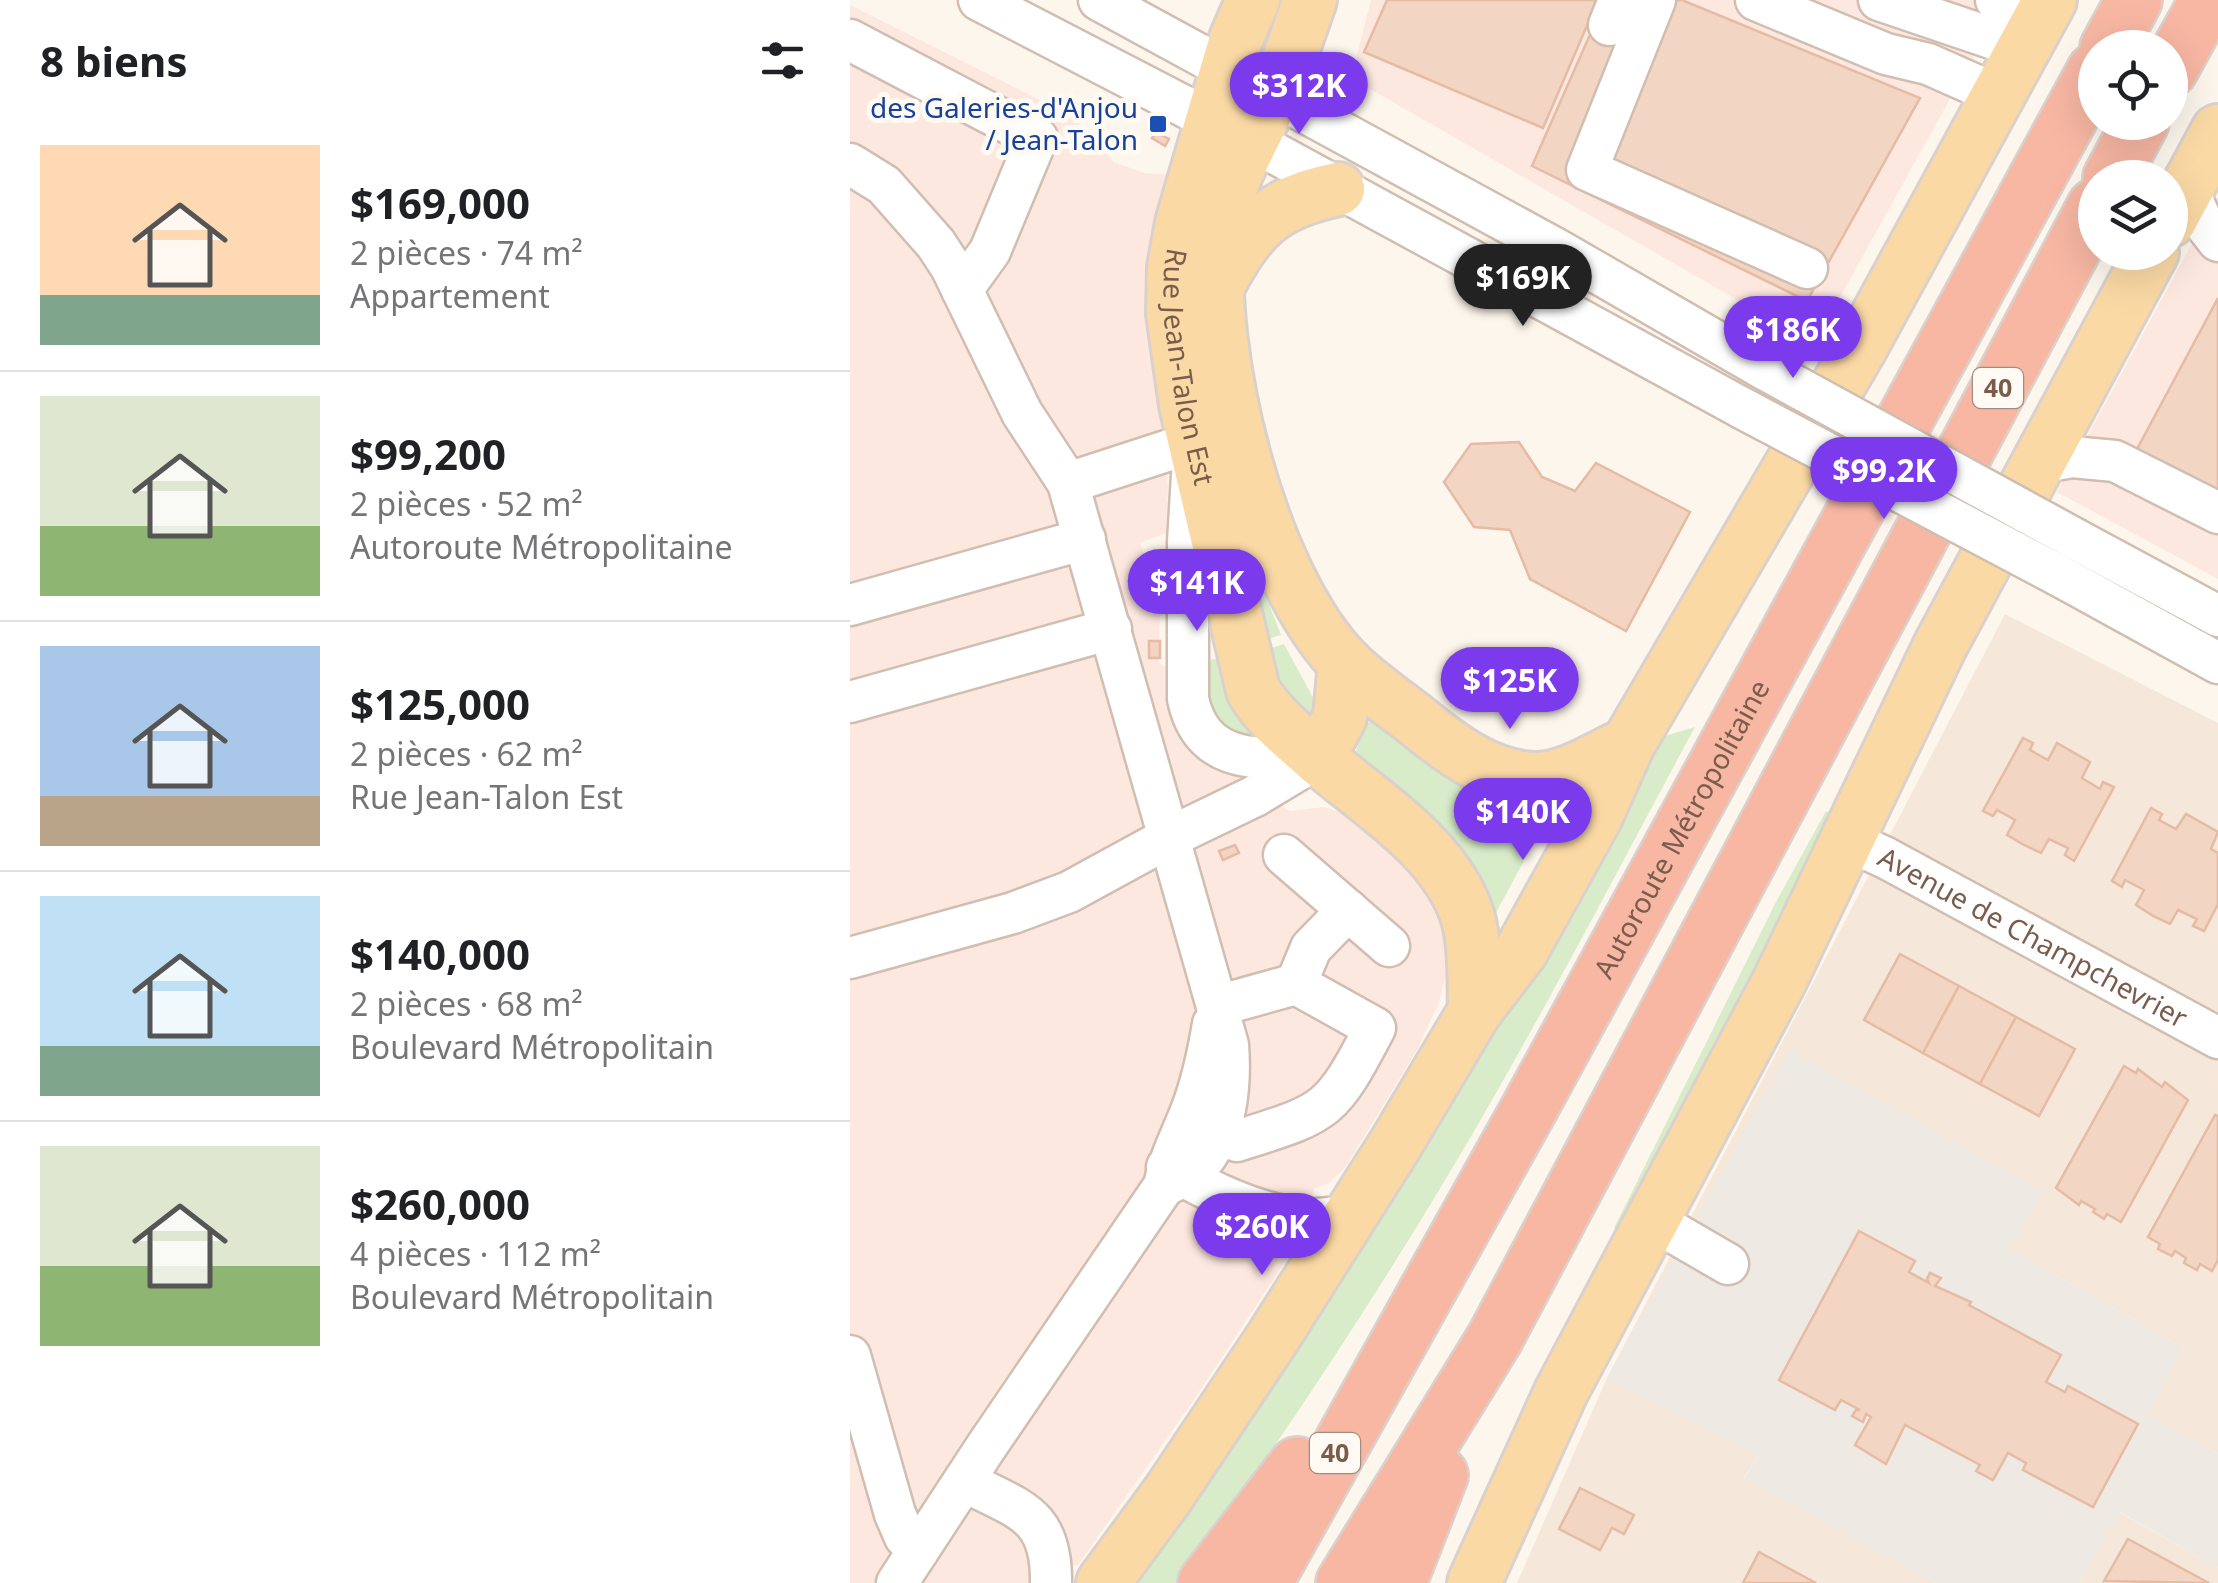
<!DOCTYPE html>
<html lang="fr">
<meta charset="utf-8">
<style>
body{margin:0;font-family:"Noto Sans",sans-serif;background:#f2f2f2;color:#202124;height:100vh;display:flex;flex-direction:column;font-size:38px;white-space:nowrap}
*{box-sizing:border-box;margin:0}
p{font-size:32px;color:#757577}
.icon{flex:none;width:55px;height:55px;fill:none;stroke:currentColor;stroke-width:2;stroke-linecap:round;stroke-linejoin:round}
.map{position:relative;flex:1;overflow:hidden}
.drawer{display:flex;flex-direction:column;background:#fff;width:850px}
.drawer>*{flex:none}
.controls{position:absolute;left:1228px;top:30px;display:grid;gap:20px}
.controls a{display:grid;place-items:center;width:110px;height:110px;border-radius:50%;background:#fff;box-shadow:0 10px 40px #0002;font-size:50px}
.price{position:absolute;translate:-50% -85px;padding:0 22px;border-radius:35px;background:#7c3aed;color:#fff;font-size:32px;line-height:65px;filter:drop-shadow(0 2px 5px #0008)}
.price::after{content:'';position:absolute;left:50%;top:60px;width:30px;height:22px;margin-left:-15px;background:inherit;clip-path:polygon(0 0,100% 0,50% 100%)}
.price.selected{background:#222;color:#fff}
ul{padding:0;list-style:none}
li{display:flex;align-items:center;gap:30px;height:250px;padding:0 40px}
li+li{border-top:2px solid #e0e0e0}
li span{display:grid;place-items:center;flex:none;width:280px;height:200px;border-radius:0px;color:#555}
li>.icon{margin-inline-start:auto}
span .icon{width:120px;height:120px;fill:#fffc;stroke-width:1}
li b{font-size:42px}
h2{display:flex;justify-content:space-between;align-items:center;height:120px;padding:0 40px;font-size:42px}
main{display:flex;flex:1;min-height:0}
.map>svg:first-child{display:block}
.residential{fill:#f5e8da}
.commercial{fill:#fde8e0}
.industrial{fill:#efe9e4}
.green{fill:#d8ecc9}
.building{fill:#f3d5c3;stroke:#e6bba3;stroke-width:2.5}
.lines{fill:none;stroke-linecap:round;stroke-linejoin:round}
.minor-casing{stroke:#d1beb0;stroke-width:45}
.major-casing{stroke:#dad1cd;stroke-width:58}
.highway-casing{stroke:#dad1cd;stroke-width:60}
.minor{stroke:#fff;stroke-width:40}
.major{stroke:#fbd9a5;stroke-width:52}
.highway{stroke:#f7b7a3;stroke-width:55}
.minor-bridge-casing{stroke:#d1beb0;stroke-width:45;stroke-linecap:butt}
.minor-bridge{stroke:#fff;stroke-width:40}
.transit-dot{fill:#1a4fb4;stroke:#fffaf3;stroke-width:4}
.labels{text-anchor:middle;stroke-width:10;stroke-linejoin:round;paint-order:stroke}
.shield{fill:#fffaf3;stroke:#a28b7f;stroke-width:2.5}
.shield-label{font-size:25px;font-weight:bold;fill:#7a5c4d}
.transit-label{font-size:28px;fill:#164399;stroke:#fffaf3;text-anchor:end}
.street-label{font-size:28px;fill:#7a5c4d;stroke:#fffaf3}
</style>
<main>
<section class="drawer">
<h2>8 biens<svg class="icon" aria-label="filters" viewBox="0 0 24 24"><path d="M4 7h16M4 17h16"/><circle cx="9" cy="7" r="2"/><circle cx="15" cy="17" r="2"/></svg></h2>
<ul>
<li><span style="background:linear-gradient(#ffd9b3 75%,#7fa58c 0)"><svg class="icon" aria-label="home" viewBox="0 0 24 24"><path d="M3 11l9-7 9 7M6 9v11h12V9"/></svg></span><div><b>$169,000</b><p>2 pièces · 74 m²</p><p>Appartement</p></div></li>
<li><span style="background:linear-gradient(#dfe7d0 65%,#8fb573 0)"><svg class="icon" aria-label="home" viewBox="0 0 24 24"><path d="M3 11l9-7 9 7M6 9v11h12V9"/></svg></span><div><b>$99,200</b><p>2 pièces · 52 m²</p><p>Autoroute Métropolitaine</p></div></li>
<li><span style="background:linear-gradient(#a9c7e8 75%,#b9a48a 0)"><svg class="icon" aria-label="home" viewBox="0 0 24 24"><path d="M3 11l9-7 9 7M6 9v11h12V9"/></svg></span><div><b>$125,000</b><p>2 pièces · 62 m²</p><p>Rue Jean-Talon Est</p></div></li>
<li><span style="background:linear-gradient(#bfe0f5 75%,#7fa58c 0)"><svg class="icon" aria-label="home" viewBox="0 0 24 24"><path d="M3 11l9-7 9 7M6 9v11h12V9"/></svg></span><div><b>$140,000</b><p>2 pièces · 68 m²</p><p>Boulevard Métropolitain</p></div></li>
<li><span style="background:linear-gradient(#dfe7d0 60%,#8fb573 0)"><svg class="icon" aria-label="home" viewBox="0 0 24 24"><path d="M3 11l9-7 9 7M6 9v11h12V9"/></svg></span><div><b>$260,000</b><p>4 pièces · 112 m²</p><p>Boulevard Métropolitain</p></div></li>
</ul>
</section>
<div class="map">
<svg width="1368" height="1583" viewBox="0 0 1368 1583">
<rect width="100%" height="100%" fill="#fdf6ec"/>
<g class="residential">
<path d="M1155,614L1368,723V1454L1298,1415L1334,1348L1160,1249L1192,1192L908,1456L894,1478L1086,1583H667L757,1378Z"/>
<path d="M1269,1512L1368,1568V1583H1230Z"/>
</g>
<g class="commercial">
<path d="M521,0H1155L964,344L501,78Z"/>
<path d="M0,5L222,116L264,162L294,173L322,175L298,312L318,487L316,533L290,543L310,603L309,662L325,675L358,758L440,811L474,807L515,820L591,892L600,959L589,1002L567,1050L495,1168L479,1183L464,1189L453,1235L343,1401L228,1565L219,1566L198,1583H0Z"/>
<path d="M1368,196V579L1207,492Z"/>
</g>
<path class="industrial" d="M940,1050L1193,1192L1160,1249L1334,1348L1299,1415L1368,1454V1568L1270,1512L1230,1583H1086L894,1479L908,1456L757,1378Z"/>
<g class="green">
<path d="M391,532L431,635L403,643Z"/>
<path d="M434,644L466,703L463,716L454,720L406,653Z"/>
<path d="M382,658L411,743L363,723L350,660Z"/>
<path d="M525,720L701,797L703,807L641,922L503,761L515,724Z"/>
<path d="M845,727C786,836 729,946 668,1054C568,1234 449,1416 328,1583H284C358,1477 432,1372 502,1263C610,1092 707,913 808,738Z"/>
<path d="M976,811L982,813L925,937L769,1230L764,1228L926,902Z"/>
</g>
<g class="building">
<path d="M537,0H748L693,128L514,52Z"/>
<path d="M822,0H832L1070,98L957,301L682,166L746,21Z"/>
<path d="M306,132L319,139L315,146L302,138Z"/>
<path d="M1368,298V495L1286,451Z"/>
<path d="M669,442L692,477L725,491L746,463L840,512L776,631L680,579L660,530L624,527L594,482L621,444Z"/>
<rect x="299" y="641" width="11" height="17"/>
<path d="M1173,738L1183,743L1180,750L1198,760L1207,743L1240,762L1232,778L1250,789L1253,782L1264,787L1224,861L1215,855L1218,848L1199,839L1191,853L1174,845L1157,835L1165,820L1147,810L1143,816L1133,811Z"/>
<path d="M1301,808L1312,814L1309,820L1326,829L1336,814L1368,832L1361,849L1368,853V904L1354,931L1343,926L1347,919L1328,910L1320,924L1303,916L1286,905L1294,890L1275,880L1272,887L1262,881Z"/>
<path d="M385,845L389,853L373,860L369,851Z"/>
<path d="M1050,954L1109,986L1073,1053L1014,1020Z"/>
<path d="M1109,986L1166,1017L1130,1084L1073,1053Z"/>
<path d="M1166,1017L1225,1049L1189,1116L1130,1084Z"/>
<path d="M1274,1066L1286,1073L1288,1069L1312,1087L1315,1082L1338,1100L1271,1222L1257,1214L1254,1219L1243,1212L1245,1209L1231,1201L1229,1205L1206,1188Z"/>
<path d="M1365,1115L1368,1116V1260L1362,1271L1350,1264L1347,1270L1334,1263L1336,1258L1325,1251L1322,1256L1308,1249L1310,1244L1298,1237Z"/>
<path d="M1009,1231L1065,1261L1059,1272L1079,1283L1077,1279L1080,1273L1091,1278L1085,1286L1121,1302L1119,1305L1211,1355L1196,1382L1215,1392L1218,1386L1288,1424L1243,1507L1173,1470L1176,1463L1158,1453L1143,1480L1126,1471L1130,1465L1055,1425L1036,1464L1005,1445L1021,1417L1016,1414L1013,1422L1002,1416L1006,1410H1010L991,1400L985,1410L929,1380Z"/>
<path d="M730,1488L784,1515L774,1534L762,1528L750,1550L709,1529Z"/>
<path d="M1278,1539L1359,1583L1254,1581Z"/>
<path d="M909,1552L966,1583H893Z"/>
</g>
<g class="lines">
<defs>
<g id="minor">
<path d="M129,0L430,156L892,408"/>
<path d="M249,0L708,250L914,369"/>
<path d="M805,0L737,170L957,268"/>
<path d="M906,0L1036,54L1078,64L1148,95"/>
<path d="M1029,0L1147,40L1171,53"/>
<path d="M1146,0L1189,19"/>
<path d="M759,25L769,0"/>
<path d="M0,40L187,138L140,251L112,290"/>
<path d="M0,164L34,185L86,244L101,267L172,413L218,483L378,1045C381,1084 377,1136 348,1166C339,1175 326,1180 314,1186"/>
<path d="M1337,189L1351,219L1368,241"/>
<path d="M1188,463L1222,457L1265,461L1368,513"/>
<path d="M218,483L344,442L338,542V699C353,768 413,758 468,758"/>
<path d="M1227,540L1368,616"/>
<path d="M1208,575L1368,663"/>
<path d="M0,605L235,539"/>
<path d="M0,702L261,629"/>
<path id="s1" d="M997,840L1036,858L1368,1038"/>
<path d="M434,855L539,946"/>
<path d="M0,958L163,913L219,892L318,838L405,796L468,758"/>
<path d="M446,984L461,948L498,910"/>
<path d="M367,1006L446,984L525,1028C480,1114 478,1112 387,1141"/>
<path d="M317,1167C358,1191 405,1214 452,1219C468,1220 485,1217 500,1216"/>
<path d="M802,1220L878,1264"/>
<path d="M0,1356L45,1514L55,1537L68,1551"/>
<path d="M114,1481C169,1510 202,1513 201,1583"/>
<path d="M47,1583L136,1447L314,1186C319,1158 331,1137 341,1111C352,1083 358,1054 363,1024"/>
</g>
<g id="major">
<path id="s2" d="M403,0L386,39L332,223L324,268L323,313L336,405L403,690C418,717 445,737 467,757C519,802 597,848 618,918C626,947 624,981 625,1011"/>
<path d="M460,0C448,33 438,67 422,99C402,142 376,183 369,231C354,351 410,577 496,664C517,685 544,703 567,721C601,749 641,779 687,779C717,779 751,756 778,744"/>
<path d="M1320,220L1368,131"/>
<path d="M369,283C401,225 421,203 488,189"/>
<path d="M468,758L490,717L495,663"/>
<path d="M253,1583L319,1493L422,1339L545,1145L625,1011L671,951L746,816L778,744L1010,348L1200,0"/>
<path d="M624,1583L711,1392L929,982L1090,646L1302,252"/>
</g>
<g id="highway">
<path d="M1258,48L1284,0"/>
<path d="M1320,69L1358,0"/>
<path d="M1261,178L1291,122"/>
<path d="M356,1583L447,1465"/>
<path id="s3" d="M414,1583L679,1109L1245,71"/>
<path d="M494,1583L645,1338L1245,207"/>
<path d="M548,1583L590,1475"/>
</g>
</defs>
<use href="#minor" class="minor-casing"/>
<use href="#major" class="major-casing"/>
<use href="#highway" class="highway-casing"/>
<use href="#minor" class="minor"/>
<use href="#major" class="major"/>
<use href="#highway" class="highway"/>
<defs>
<g id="minor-bridge">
<path d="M914,369L1227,540"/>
<path d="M892,408L1208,575"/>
</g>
</defs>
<use href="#minor-bridge" class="minor-bridge-casing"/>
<use href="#minor-bridge" class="minor-bridge"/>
</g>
<rect class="transit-dot" x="298" y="114" width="20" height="20" rx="5"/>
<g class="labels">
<g class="shield">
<rect x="1123" y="368" width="50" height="40" rx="8"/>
<rect x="460" y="1433" width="50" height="40" rx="8"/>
</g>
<g class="shield-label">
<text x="1148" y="397">40</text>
<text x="485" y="1462">40</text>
</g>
<g class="transit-label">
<text x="288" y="118">des Galeries-d'Anjou<tspan x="288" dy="32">/ Jean-Talon</tspan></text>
</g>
<g class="street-label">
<text dy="10" stroke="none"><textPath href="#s2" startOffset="380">Rue Jean-Talon Est</textPath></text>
<text dy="10" stroke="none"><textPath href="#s3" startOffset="862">Autoroute Métropolitaine</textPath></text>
<text dy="10" stroke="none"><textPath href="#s1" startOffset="210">Avenue de Champchevrier</textPath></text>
</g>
</g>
</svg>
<div class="controls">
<a><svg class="icon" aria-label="locate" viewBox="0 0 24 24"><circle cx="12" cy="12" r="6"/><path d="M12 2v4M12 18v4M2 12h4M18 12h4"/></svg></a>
<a><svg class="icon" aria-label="layers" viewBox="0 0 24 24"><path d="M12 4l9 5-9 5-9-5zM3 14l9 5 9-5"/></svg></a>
</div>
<b class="price" style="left:449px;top:137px">$312K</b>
<b class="price selected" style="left:673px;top:329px">$169K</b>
<b class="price" style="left:943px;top:381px">$186K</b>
<b class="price" style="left:1034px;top:522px">$99.2K</b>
<b class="price" style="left:347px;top:634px">$141K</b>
<b class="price" style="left:660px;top:732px">$125K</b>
<b class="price" style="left:673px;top:863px">$140K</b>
<b class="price" style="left:412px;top:1278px">$260K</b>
</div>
</main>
